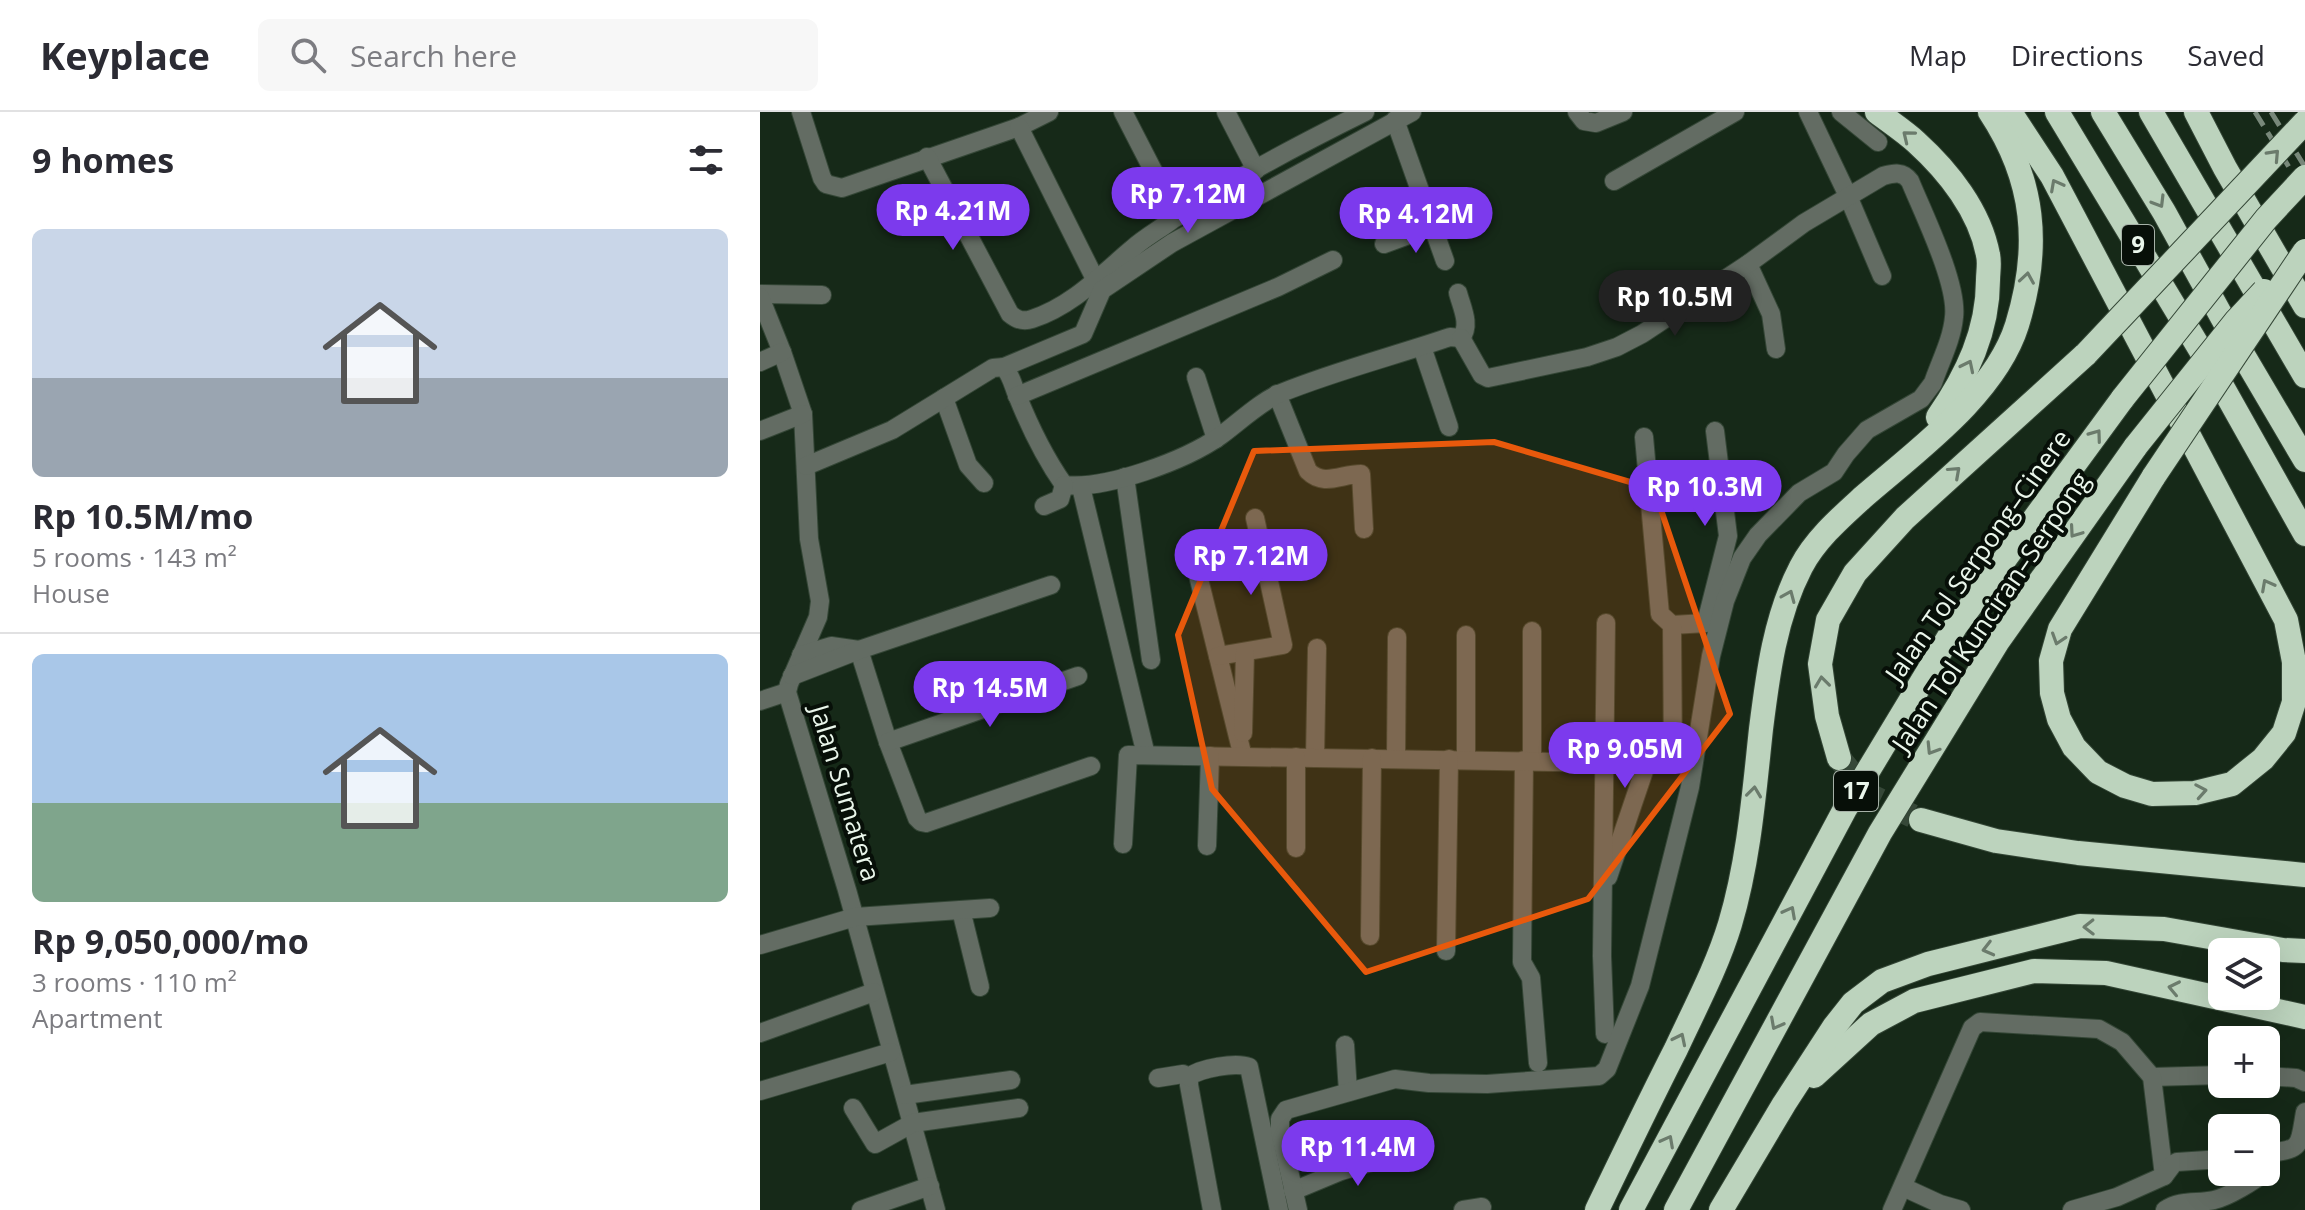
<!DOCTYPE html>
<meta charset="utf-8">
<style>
body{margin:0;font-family:"Open Sans",sans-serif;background:#f7f7f7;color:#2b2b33;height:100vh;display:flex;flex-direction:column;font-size:30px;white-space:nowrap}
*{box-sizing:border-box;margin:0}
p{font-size:26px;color:#7c7c81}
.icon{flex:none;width:44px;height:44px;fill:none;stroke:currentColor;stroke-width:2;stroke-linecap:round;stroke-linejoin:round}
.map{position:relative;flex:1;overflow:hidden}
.panel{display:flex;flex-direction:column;background:#fff;width:760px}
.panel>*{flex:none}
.controls{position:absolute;left:1448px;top:826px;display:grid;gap:16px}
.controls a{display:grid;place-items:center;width:72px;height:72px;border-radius:12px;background:#fff;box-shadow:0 8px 32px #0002;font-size:40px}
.price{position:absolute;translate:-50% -68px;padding:0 18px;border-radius:28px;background:#7c3aed;color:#fff;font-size:26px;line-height:52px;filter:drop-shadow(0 2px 4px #0008)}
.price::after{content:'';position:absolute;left:50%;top:48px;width:24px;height:18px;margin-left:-12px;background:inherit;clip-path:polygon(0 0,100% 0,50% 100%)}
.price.selected{background:#222;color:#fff}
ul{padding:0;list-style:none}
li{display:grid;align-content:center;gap:16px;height:424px;padding:0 32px}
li+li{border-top:2px solid #e1e1e2}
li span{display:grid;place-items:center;height:248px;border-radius:12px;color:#555}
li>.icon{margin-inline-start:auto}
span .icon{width:144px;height:144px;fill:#fffc;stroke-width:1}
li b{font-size:34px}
h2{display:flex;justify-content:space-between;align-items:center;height:96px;padding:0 32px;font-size:34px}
header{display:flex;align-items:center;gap:48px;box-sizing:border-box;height:112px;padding:0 40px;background:#fff;border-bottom:2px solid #e1e1e2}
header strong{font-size:38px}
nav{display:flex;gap:44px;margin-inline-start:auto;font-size:28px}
.search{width:560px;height:72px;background:#f7f7f7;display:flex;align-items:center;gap:20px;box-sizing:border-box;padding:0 28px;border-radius:12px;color:#7c7c81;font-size:30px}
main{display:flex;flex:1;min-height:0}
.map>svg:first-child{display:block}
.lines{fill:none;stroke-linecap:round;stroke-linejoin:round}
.highway-tunnel{stroke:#364838;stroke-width:24;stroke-dasharray:24 12;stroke-linecap:butt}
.minor-casing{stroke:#344636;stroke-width:20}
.highway-casing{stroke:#344636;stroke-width:26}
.minor{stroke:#636c63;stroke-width:18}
.highway{stroke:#bcd3bd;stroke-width:24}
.rail{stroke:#78887a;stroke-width:5;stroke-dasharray:16 8;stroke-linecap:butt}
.highway-bridge-casing{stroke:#344636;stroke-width:26;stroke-linecap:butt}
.highway-bridge{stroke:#bcd3bd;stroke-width:24}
.oneway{stroke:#6b7b6c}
.marked{fill:#e8590c;fill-opacity:0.2;stroke:#e8590c;stroke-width:6;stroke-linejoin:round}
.labels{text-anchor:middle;stroke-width:8;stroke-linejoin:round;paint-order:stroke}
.shield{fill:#070f08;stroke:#a6b1a7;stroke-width:2}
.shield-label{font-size:24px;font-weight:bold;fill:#eaf6eb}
.street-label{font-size:26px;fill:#eaf6eb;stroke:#070f08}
</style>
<header>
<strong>Keyplace</strong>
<div class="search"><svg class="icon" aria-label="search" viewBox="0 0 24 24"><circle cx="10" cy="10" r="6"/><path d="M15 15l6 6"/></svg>Search here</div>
<nav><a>Map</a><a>Directions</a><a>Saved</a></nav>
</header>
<main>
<section class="panel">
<h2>9 homes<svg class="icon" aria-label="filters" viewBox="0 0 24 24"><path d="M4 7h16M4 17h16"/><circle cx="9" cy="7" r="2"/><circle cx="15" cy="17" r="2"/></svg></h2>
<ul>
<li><span style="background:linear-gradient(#c9d6e8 60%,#9aa5b1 0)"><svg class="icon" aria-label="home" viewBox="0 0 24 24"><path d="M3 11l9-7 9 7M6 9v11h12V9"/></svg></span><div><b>Rp 10.5M/mo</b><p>5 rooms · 143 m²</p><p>House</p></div></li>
<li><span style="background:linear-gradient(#a9c7e8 60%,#7fa58c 0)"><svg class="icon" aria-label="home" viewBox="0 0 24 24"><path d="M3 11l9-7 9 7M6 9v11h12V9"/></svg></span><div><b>Rp 9,050,000/mo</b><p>3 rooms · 110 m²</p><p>Apartment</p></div></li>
</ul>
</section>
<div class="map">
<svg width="1545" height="1098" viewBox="0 0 1545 1098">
<rect width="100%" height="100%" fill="#162918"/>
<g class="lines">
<path class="highway-tunnel" d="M1079,646L1109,683L1161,708"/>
<defs>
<g id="minor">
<path d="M41,0L62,66L66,72L82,76L259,15L289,0"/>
<path d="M363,0L417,105"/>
<path d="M466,0L496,58"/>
<path d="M817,0L824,9L836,11L863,0"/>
<path d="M1048,0L1088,84L1122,164"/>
<path d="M1081,0L1118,30"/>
<path d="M635,8L685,149"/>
<path d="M259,15L336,169"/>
<path d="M167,45L250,202C257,208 263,210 272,207C312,194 341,163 372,137C384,126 399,118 412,108C471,68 540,32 605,0"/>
<path d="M854,69L975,0"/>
<path d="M624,132L673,114"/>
<path d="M988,152L1011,202L1016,237"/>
<path d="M698,181C702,196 711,213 701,226"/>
<path d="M0,182L62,183"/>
<path d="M0,185L22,240L43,302L49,427L60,489L58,505L29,572L27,580L87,778L176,1098"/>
<path d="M662,235L689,315"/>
<path d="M0,250L22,240"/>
<path d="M244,255C251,263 253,273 257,283C269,313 285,346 304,373"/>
<path d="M436,265L456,327"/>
<path d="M517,282L548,359C564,375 581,362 601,362L604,417"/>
<path d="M257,284L518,175L573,148"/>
<path d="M184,286L208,353L224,371"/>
<path d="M0,319L43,302"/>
<path d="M46,354L132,318L233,256L244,255L323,222L342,178L412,131L652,0"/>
<path d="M365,365L391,548"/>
<path d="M304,373C346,378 426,348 460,324C478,311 501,289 521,281C575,259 634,244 690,225L701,226"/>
<path d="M321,375L386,643"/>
<path d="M284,394L300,387L304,373"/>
<path d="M431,435L483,645"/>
<path d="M912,513L946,511L968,424L955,319"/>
<path d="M772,519V649"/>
<path d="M706,523V648"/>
<path d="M99,538L128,630L157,706L161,710L166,711L331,654"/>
<path d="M41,543L71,534L99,538"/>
<path d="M458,544L523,533L495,406"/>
<path d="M32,564L99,538L291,473"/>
<path d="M0,589L27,580"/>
<path d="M483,621L485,540"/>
<path d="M128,630L318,564"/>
<path d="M555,646L557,536"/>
<path d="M636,646L637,525"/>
<path d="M764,648L762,850L771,866L778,951"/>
<path d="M363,732L368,643L913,652L912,513L900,502L884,325"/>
<path d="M447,734L450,644"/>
<path d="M536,736V645"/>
<path d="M848,765L887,650"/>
<path d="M201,798L220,875"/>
<path d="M610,824L612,646"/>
<path d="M0,833L95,805L230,796"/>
<path d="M686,839L689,647"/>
<path d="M0,921L114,880"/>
<path d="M845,922L842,844L846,511"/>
<path d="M585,933L588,980"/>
<path d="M1506,964L1536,966L1545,970"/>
<path d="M429,965V973L452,1098"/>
<path d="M1392,965L1462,963"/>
<path d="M398,966L423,962L429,965C440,956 476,950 489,955L519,1098"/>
<path d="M0,979L131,940"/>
<path d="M145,983L251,968"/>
<path d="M93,996L115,1032L153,1011L259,996"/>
<path d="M1506,1041C1543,1038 1539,1034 1545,1000"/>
<path d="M1143,1075L1180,1092L1201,1098"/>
<path d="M533,1079L581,1059L650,1039"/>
<path d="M101,1098L170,1074"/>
<path d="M538,1098L520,1019V1007L526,998L635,967L669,971L727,972L839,964L847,957L880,874L930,675L951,544L965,489L982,446L998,423L1039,381L1074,360L1086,342L1107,318L1161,287L1173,271C1180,250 1192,228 1194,205C1198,172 1164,103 1150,69C1143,59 1134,61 1123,64L1044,111L988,152L882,222L857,235L827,245L728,266L722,263L701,226"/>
<path d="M703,1098L722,1095"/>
<path d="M1132,1098L1212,916L1220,910L1339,917L1362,930L1392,965L1404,1064"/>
<path d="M1312,1098L1357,1085L1404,1064L1413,1052L1417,1050L1462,1047"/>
<path d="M1405,1098C1421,1087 1437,1092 1454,1088C1468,1085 1494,1069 1505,1060"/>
</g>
<g id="highway">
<path d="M1117,0C1130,10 1144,19 1156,30C1188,59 1220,99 1228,143C1230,151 1228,160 1228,168C1228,219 1207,263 1178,305"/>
<path d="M1250,0L1292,64L1526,508L1534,550V590L1524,621L1503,647L1472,672L1435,681L1392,682L1365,674L1338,660L1314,635L1299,607L1292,581L1291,549L1300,517L1394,364"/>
<path d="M1297,0L1458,267L1545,422"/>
<path d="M1343,0L1404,100L1479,236L1545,348"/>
<path d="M1391,0L1545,264"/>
<path d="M1436,0L1465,56L1545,194"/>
<path d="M1079,646L1067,604L1060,552L1068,508L1095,461L1145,406L1326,242"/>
<path d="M1161,708L1236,729L1318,741L1545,763"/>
<path d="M1054,964L1111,912L1154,889L1274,859L1346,861L1545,905"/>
<path d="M837,1098C863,1044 889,990 916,937C935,896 957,855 970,812C989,748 994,682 1001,617C1008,561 1015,505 1041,455C1055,428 1080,406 1102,386C1156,339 1235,283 1257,213C1281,135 1275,68 1230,0"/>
<path d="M871,1098L1085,697L1195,515L1363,286"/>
<path d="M916,1098L1120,721L1238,529L1376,334"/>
<path d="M961,1098L1024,992L1074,915L1093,891L1122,869L1168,852L1320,814L1404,817L1523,838L1545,839"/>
</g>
</defs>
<use href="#minor" class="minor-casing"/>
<use href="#highway" class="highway-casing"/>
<use href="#minor" class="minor"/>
<use href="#highway" class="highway"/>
<g class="rail">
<path d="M1495,0L1545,81"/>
<path d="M1511,0L1545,55"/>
</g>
<defs>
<g id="highway-bridge">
<path d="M1326,242L1545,10"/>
<path d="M1363,286L1506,107L1545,65"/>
<path d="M1376,334L1476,209L1504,179"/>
<path d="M1394,364L1545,139"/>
</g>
</defs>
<use href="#highway-bridge" class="highway-bridge-casing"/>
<use href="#highway-bridge" class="highway-bridge"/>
</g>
<defs><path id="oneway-chevron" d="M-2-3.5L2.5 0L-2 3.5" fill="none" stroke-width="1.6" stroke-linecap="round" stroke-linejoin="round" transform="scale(2)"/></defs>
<g class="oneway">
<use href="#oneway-chevron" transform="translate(1148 24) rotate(-141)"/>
<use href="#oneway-chevron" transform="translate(1514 43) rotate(-47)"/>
<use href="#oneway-chevron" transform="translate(1296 73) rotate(-118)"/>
<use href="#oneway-chevron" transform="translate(1399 90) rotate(59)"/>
<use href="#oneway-chevron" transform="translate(1267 166) rotate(-81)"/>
<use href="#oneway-chevron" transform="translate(1208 254) rotate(-64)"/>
<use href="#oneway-chevron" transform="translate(1336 323) rotate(-54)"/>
<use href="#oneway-chevron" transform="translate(1195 360) rotate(-42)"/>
<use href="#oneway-chevron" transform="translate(1315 420) rotate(125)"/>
<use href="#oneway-chevron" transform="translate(1507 473) rotate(-118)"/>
<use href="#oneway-chevron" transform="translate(1029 484) rotate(-67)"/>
<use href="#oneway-chevron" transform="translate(1298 527) rotate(108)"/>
<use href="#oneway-chevron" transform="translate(1062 570) rotate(-97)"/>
<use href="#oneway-chevron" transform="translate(1172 637) rotate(122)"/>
<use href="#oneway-chevron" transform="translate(1441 679) rotate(-10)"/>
<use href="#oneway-chevron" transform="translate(994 680) rotate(-83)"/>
<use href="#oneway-chevron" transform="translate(1030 800) rotate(-62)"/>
<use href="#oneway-chevron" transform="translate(1329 815) rotate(179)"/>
<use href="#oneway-chevron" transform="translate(1228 837) rotate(166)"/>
<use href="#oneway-chevron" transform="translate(1414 876) rotate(-168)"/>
<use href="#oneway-chevron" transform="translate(1016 912) rotate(118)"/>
<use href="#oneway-chevron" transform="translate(920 927) rotate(-64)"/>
<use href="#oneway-chevron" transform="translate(908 1029) rotate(-62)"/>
</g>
<path class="marked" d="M734,330L894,377L970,602L828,787L606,860L452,677L418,523L494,339Z"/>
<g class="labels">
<g class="shield">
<rect x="1362" y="113" width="32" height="40" rx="6"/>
<rect x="1074" y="659" width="44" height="40" rx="6"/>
</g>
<g class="shield-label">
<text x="1378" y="141">9</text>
<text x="1096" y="687">17</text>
</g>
<g class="street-label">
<text transform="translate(1218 444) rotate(-55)" y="9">Jalan Tol Serpong–Cinere</text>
<text transform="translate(1231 500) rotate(-56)" y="9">Jalan Tol Kunciran–Serpong</text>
<text transform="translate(85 681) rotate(73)" y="9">Jalan Sumatera</text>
</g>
</g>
</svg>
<div class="controls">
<a><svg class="icon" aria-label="layers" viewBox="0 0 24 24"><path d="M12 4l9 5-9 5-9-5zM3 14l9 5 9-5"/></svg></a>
<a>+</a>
<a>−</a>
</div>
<b class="price" style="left:428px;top:123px">Rp 7.12M</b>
<b class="price" style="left:193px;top:140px">Rp 4.21M</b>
<b class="price" style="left:656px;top:143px">Rp 4.12M</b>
<b class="price selected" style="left:915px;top:226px">Rp 10.5M</b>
<b class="price" style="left:945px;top:416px">Rp 10.3M</b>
<b class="price" style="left:491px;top:485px">Rp 7.12M</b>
<b class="price" style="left:230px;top:617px">Rp 14.5M</b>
<b class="price" style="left:865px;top:678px">Rp 9.05M</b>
<b class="price" style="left:598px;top:1076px">Rp 11.4M</b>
</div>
</main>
